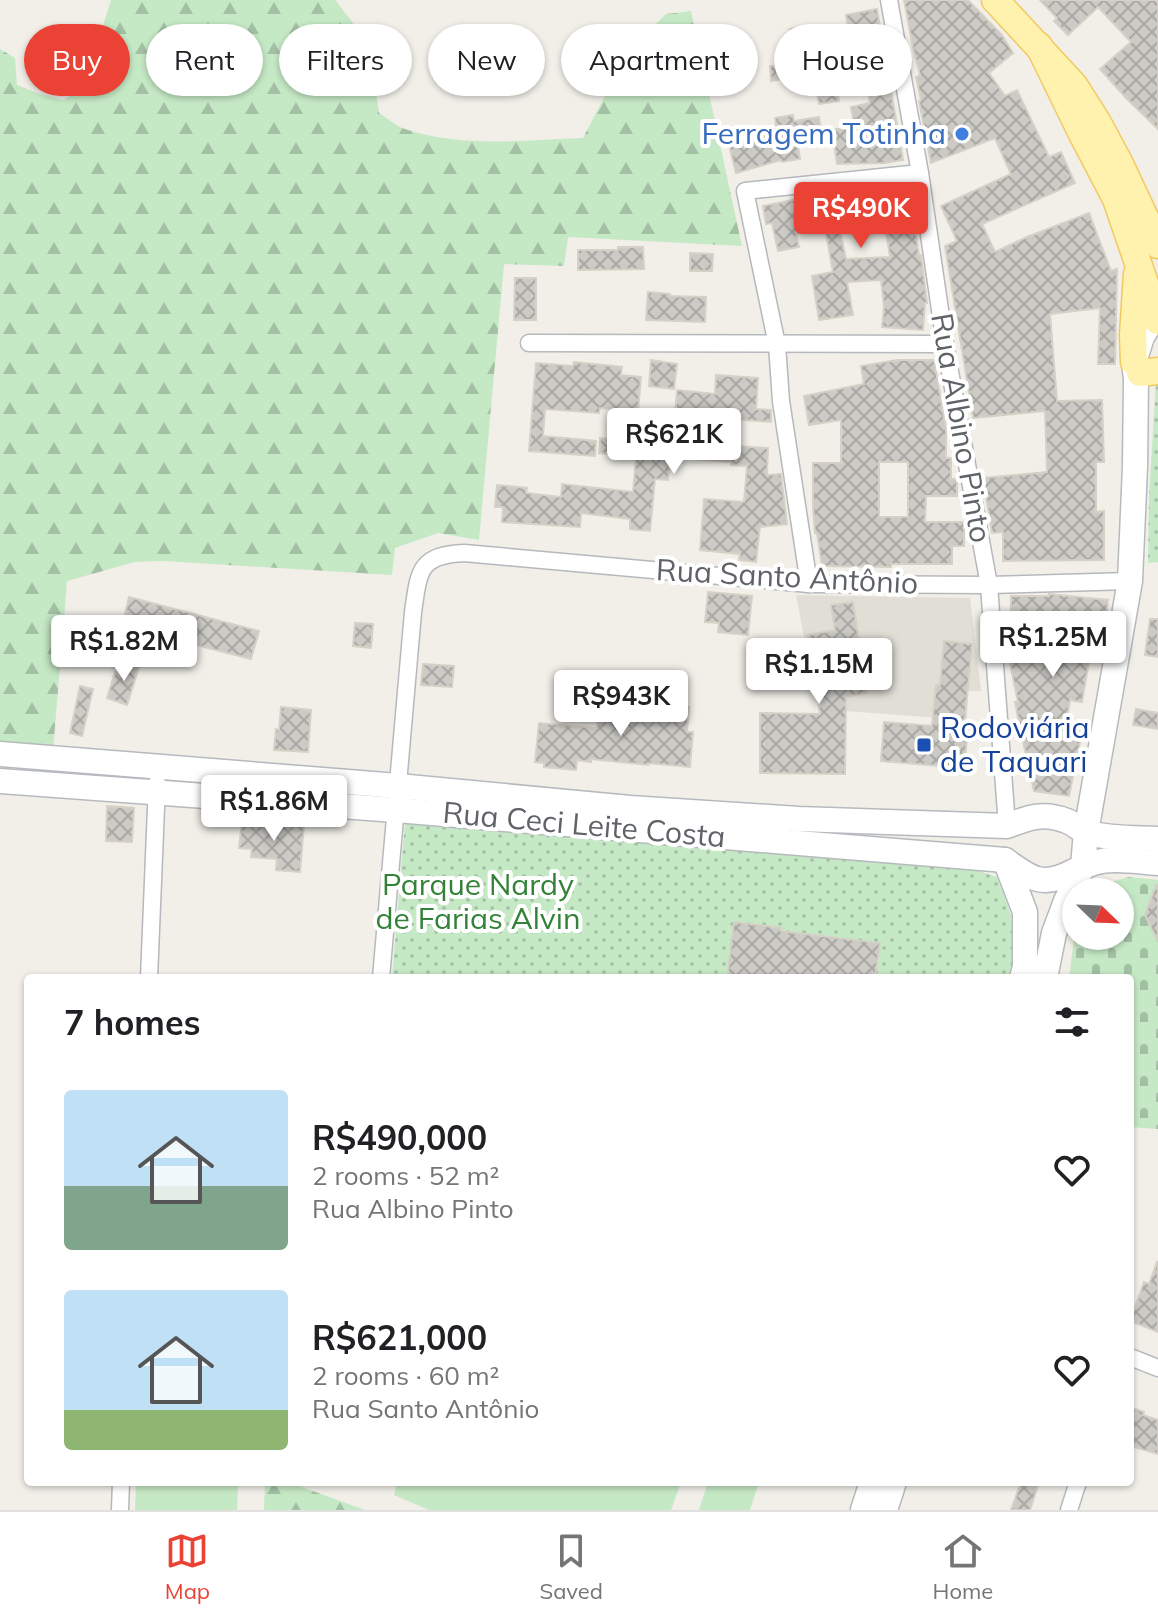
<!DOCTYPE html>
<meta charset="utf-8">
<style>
body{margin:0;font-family:Mulish,sans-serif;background:#f6f6f6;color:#202124;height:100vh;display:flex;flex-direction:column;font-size:30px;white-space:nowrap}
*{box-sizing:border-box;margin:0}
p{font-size:26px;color:#757577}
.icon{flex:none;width:44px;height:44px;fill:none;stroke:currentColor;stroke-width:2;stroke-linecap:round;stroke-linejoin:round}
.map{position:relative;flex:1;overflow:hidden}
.side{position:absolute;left:24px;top:974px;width:1110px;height:512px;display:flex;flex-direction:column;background:#fff;border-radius:8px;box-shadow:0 2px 6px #0004}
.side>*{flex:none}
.hud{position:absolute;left:24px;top:24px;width:1110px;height:72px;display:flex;gap:16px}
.needle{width:52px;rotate:113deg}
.controls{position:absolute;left:1062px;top:878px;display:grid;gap:16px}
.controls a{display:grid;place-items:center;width:72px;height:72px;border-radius:50%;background:#fff;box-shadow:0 2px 6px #0004;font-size:40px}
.price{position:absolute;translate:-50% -68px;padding:0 18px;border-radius:8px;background:#fff;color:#222;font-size:26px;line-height:52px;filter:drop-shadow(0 2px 4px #0008)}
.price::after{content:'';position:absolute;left:50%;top:48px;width:24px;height:18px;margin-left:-12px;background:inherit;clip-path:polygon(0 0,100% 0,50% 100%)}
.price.selected{background:#ea4335;color:#fff}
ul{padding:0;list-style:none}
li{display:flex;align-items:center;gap:24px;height:200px;padding:0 40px}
li span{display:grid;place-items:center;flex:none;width:224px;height:160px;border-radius:8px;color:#555}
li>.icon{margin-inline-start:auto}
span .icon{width:96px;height:96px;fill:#fffc;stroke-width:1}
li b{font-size:34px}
h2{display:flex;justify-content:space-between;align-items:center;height:96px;padding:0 40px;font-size:34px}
.chip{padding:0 28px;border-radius:36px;background:#fff;box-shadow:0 2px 6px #0004;font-size:28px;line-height:72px}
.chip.selected{background:#ea4335;color:#fff}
.tab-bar{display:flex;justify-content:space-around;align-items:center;height:112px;border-top:2px solid #e0e0e0;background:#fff;font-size:22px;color:#757577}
.tab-bar a{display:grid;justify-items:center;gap:4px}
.tab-bar .selected{color:#ea4335}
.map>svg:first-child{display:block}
.education{fill:#e1ded6}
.green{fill:#c5e8c5}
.forest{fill:url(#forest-firs)}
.cemetery{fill:url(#cemetery-stones)}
.park{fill:url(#park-dots)}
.building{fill:url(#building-cross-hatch);stroke:#d6d1c6;stroke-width:2;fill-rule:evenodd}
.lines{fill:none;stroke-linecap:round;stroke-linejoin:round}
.street-casing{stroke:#b5b8bc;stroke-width:19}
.secondary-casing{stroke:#b6babf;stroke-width:27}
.primary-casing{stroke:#f2c960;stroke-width:29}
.street{stroke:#fff;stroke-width:16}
.secondary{stroke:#fff;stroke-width:24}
.primary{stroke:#fff2af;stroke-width:26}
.shop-dot{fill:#3f7fe0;stroke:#fff;stroke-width:3}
.transit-dot{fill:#1a4fb4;stroke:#fff;stroke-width:3}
.labels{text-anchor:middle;stroke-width:8;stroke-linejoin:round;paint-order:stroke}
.shop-label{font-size:30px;fill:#366cbe;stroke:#fff;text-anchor:end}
.street-label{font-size:30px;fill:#5f6368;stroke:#fff}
.transit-label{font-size:30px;fill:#164399;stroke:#fff;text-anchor:start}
.park-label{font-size:30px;fill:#348238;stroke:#fff}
</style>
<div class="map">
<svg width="1158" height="1510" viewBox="0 0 1158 1510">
<defs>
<pattern id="forest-firs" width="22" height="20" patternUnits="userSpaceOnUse" patternTransform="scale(2)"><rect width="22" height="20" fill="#c5e8c5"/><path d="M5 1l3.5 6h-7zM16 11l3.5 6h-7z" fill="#a3c0a4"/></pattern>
<pattern id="cemetery-stones" width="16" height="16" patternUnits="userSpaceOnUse" patternTransform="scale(2)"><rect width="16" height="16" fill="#c5e8c5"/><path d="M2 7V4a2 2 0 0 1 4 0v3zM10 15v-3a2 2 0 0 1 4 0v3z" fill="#a3c0a4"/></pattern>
<pattern id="park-dots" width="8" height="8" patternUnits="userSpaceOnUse" patternTransform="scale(2)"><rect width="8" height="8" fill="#c5e8c5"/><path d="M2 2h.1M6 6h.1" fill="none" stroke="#a3c0a4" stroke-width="1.8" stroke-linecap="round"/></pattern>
<pattern id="building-cross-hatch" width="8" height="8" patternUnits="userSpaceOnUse" patternTransform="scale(2)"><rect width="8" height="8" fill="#cccac5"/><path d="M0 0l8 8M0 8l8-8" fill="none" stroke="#a9a8a4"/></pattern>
</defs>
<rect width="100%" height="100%" fill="#f1efe8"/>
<path class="education" d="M796,595L970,598L981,691H968L967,720L818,709Z"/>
<g class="green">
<path d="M136,1482H238L237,1510H135Z"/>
<path d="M397,1482H681L671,1510H429L394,1495Z"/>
<path d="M708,1482H759L750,1510H699Z"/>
</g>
<g class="forest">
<path d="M111,0H335L361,33L371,56L379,113C387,118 396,126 405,129C460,148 526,140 583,138L629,50L666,14L691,11L742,246L568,237L564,266L504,264L479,540L438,533L395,548L392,575L163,561L135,562L67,581L53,751L0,743V49L15,58L17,85L40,94L64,100L84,86Z"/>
<path d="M265,1482H288L365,1510H264Z"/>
</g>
<path class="cemetery" d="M1129,877L1158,880V1129L1130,1127V978H1069L1076,923V936H1120V892H1085L1095,886Z"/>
<g class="park">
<path d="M1156,383H1158V562L1148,563L1149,496Z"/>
<path d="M405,822L957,864L997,877L1010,912L1017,959L1011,978H392Z"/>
</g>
<g class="building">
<path d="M904,0H968L1002,35L1013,53L989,73L1005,96L1017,90L1049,157L1061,152L1075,183L982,224L995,252L1027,237L1089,213L1111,271L1117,269L1115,364H1098L1100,308L1050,314L1057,401L1102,400L1104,462H1096V512L1104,511V560L1003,561V532L992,533L983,478L1047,472L1045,411L973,418L945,246L957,241L941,206L1011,174L995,138L931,163L919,101L921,100L916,77L920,75L913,48Z"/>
<path d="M1040,0H1158V129L1127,99L1100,69L1131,42L1098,7L1068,35L1054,21L1057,18Z"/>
<path d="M877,9L903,160L884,163L837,164L832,129H855L851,107L870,103L864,71L835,76L839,101L819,104L814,73L771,81L770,66L794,65L790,29L802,27L806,56L839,50L838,46L851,43L846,15Z"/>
<path d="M793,115L794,121L819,117L822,136L797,140L800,159L782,162L781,160L736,173L729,145L777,132L775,118Z"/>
<path d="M908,186L919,255H921L927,303H925L923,330L882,327L884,307L881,280L847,282L853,315L819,320L812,276L833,272L825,228L796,234L799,247L778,251L772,223L766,224L763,206L798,199L799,201L852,191L859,190V193ZM870,225V228L885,226L890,257L846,259L840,231Z"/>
<path d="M618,247H643L644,269L578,270V250H618Z"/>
<path d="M690,253L713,254L712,271H690Z"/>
<path d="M515,278H536V320H514Z"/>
<path d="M648,292L670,294V296L706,297L705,322L646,320Z"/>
<path d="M651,360L677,364L674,389L649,386Z"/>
<path d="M897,360H934L946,428V458H951V479H957V496H926L925,522H964V546H952V564H891V567L822,566L817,533H815L813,506V463H841V420L809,425L804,396L864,384L861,366ZM879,462H908V517H879Z"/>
<path d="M574,362L622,367L621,375L641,377L638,412L600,408L599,413L545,409L543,436L596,441L595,456L529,451L536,363L573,366Z"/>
<path d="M716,375L758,378L756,409L771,410V422L705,417L702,444L768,448L767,475L781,474L787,524L760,527L756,562L739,560L740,554L700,550L704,499L744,502L747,466L731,465V462L670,457L668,480L655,479L650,531L630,529V519L581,513L580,527L502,522L503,507H495L497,485L527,488L526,493L561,497L562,484L633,492L636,457L599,453L600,438L638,442L639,426L674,430L677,390L715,394Z"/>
<path d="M708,592L752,596L748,635L718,632L719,623L705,622Z"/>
<path d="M1049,594L1108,600L1102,657L1090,655L1082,702L1070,700L1065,729L1082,732L1069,796L1034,791L1019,723L1015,702H1018L1010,664L1011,596H1049Z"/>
<path d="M129,597L259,631L251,659L122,626Z"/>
<path d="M853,602L867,693L846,697L845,774L760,773V713L820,714L808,635L835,630L831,605Z"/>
<path d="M1150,619H1158V657L1145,655Z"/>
<path d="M355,623L373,624L371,648L353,646Z"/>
<path d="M944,641L972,644L964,728L968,729L964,768L881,761L884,722L932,726L936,685H940Z"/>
<path d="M125,659L140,664L127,705L107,698L115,672L121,673Z"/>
<path d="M423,664L454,666L452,687L421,685Z"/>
<path d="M80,686L93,689L82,736L70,733Z"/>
<path d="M622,700L689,707L687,732H693L690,767L648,763V765L591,759V762L577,760L576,770L544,767V763L535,762L539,723L597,728L599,710L620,713Z"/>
<path d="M281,707L311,710L308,752L274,750L276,729L279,730Z"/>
<path d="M1136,709L1158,713V729L1133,725Z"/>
<path d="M107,806L134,808L132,842L106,841Z"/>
<path d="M242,821L304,825L300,872L276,870L277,859L251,857L252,849L239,848Z"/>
<path d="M1156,885H1158V942L1145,915Z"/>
<path d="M734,922L781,928V931L880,943L875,978H727Z"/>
<path d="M1157,1262H1158V1332L1130,1321L1144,1282L1149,1284Z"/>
<path d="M1130,1407L1144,1412L1143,1415L1158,1420V1454L1130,1446Z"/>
<path d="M1021,1482H1039L1030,1510H1011Z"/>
</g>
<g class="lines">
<defs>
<g id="street">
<path d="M889,0L920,173L945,344L989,585L1007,826"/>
<path d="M529,343L945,344"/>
<path d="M809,584L781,401L777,345L745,191L920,173"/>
<path d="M149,978L157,783"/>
<path d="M381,978L413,612C419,572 418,555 464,553L809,584L989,585L1130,581"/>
<path d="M1130,1357L1158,1368"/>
<path d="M120,1510L121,1482"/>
<path d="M1069,1510L1078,1482"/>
</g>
<g id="secondary">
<path d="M0,754L398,786L630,808L798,819L1007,826C1029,817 1044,812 1067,821C1075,824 1081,831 1089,833C1111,839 1136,838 1158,839"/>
<path d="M0,781L396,810L1005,860C1030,878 1042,888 1072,872C1082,867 1091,863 1102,861C1119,858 1140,862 1158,863"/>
<path d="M1005,860L1025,912V967L1022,978"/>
<path d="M1045,978L1054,933L1066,901L1083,866L1086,832L1130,581L1135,467L1136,379L1134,362L1142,337L1158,310"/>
<path d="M863,1510L872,1482"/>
<path d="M885,1510L894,1482"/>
</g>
<g id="primary">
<path d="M995,0L1074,85L1098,123L1119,162L1158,245"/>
<path d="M1039,46L1081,132L1116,199L1158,321"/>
<path d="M1134,362L1133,335L1137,274"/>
<path d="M1140,373L1158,371"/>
</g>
</defs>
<use href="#street" class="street-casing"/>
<use href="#secondary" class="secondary-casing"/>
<use href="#primary" class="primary-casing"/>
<use href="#street" class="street"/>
<use href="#secondary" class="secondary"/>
<use href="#primary" class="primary"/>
</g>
<circle class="shop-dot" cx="962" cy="134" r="8"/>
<rect class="transit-dot" x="916" y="737" width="16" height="16" rx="4"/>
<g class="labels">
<g class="shop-label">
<text x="946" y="144">Ferragem Totinha</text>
</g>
<g class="street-label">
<text transform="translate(961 428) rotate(80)" y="10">Rua Albino Pinto</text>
<text transform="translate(787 577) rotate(3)" y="10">Rua Santo Antônio</text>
<text transform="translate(584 825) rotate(5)" y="10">Rua Ceci Leite Costa</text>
</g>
<g class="transit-label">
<text x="940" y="738">Rodoviária<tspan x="940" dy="34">de Taquari</tspan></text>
</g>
<g class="park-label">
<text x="478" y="895">Parque Nardy<tspan x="478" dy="34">de Farias Alvin</tspan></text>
</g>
</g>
</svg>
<div class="controls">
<a><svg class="needle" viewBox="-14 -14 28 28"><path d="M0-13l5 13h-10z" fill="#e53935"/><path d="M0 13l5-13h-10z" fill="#757577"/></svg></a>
</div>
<b class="price selected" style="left:861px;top:250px">R$490K</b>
<b class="price" style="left:674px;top:476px">R$621K</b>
<b class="price" style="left:1053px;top:679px">R$1.25M</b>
<b class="price" style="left:124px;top:683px">R$1.82M</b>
<b class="price" style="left:819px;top:706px">R$1.15M</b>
<b class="price" style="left:621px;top:738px">R$943K</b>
<b class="price" style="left:274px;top:843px">R$1.86M</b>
<div class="hud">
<a class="chip selected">Buy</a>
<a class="chip">Rent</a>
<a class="chip">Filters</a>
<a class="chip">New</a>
<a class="chip">Apartment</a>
<a class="chip">House</a>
</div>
<section class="side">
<h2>7 homes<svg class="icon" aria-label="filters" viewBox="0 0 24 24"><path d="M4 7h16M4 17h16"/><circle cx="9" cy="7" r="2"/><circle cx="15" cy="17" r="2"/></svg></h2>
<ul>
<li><span style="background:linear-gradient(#bfe0f5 60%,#7fa58c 0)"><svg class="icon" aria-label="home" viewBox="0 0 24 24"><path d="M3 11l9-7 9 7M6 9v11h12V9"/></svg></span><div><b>R$490,000</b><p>2 rooms · 52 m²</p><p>Rua Albino Pinto</p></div><svg class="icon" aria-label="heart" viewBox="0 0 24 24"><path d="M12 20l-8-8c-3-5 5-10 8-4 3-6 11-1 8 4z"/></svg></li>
<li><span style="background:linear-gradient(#bfe0f5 75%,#8fb573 0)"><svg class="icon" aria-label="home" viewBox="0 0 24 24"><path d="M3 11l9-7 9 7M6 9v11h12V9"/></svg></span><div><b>R$621,000</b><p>2 rooms · 60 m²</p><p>Rua Santo Antônio</p></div><svg class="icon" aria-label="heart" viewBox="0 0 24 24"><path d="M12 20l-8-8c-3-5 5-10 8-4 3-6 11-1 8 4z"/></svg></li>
</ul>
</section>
</div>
<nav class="tab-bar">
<a class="selected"><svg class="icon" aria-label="map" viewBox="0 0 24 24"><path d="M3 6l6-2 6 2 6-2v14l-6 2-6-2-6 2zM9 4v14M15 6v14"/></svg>Map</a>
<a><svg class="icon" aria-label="saved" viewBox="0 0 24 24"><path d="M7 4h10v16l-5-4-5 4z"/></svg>Saved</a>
<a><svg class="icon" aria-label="home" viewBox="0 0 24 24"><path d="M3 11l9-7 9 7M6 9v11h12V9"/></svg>Home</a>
</nav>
